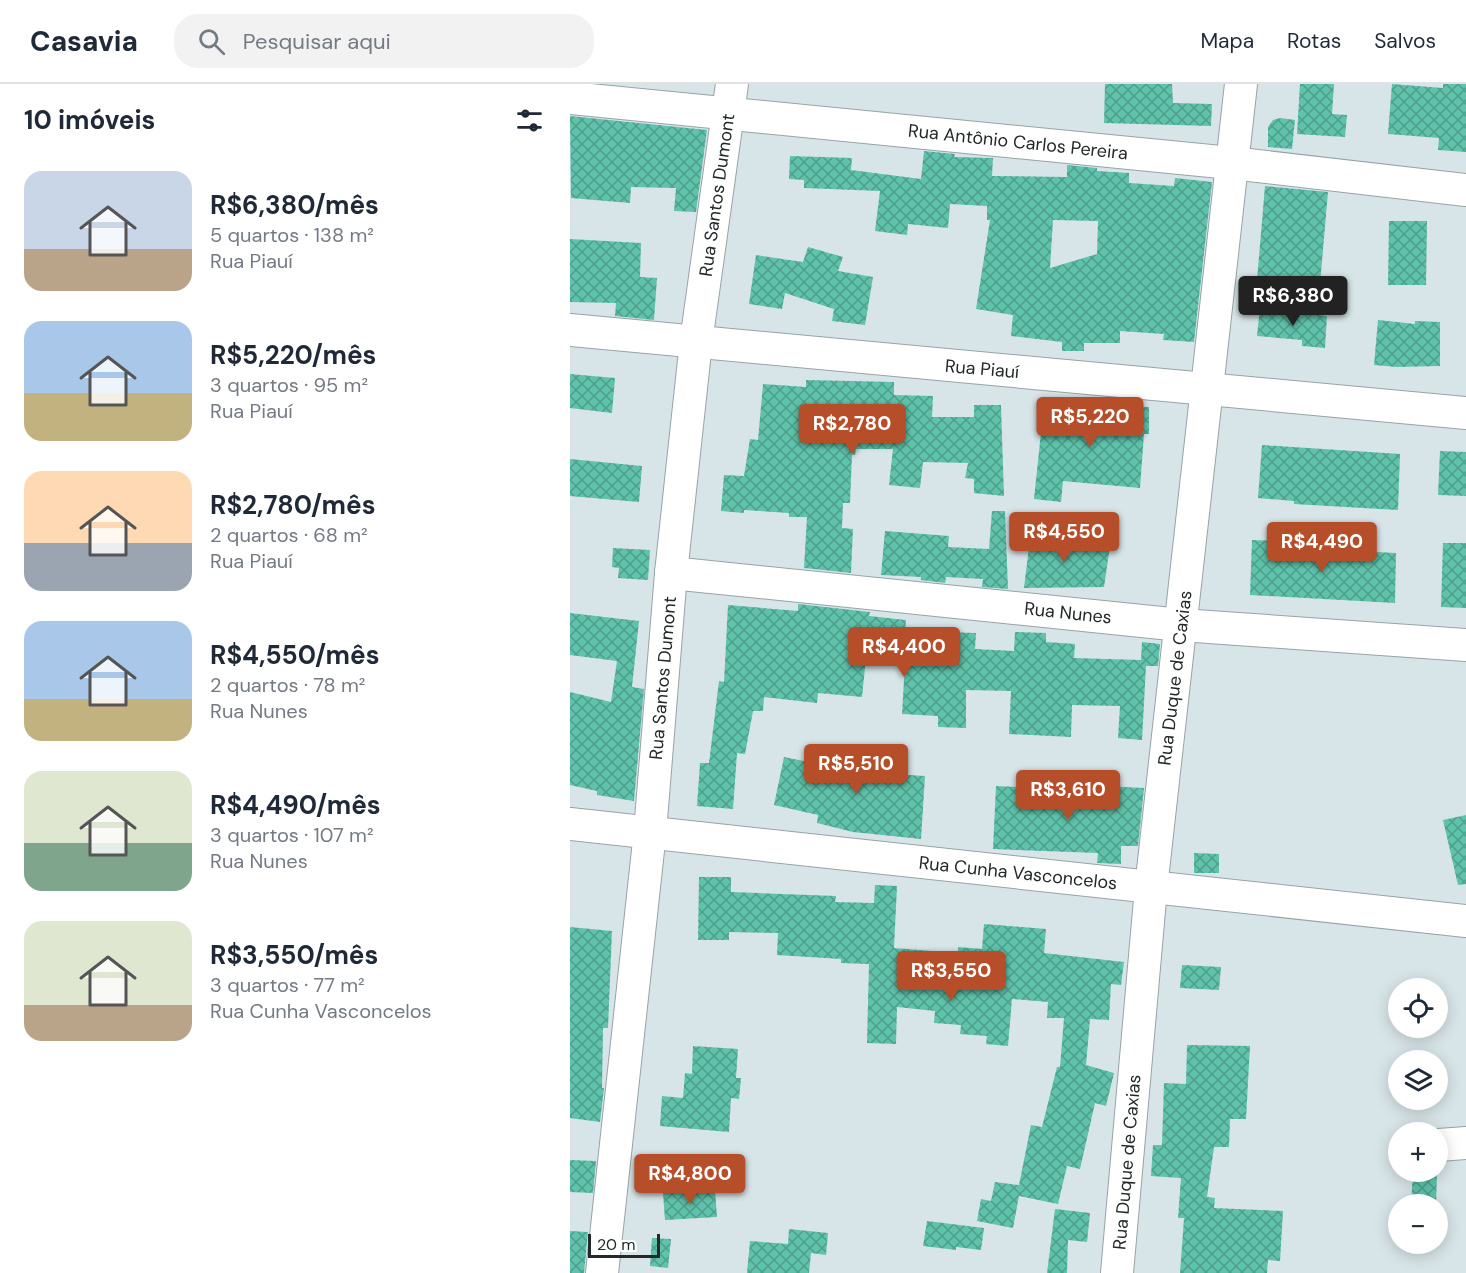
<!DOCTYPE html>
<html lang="pt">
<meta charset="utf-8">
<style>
body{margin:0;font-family:"DM Sans",sans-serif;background:#f2f2f3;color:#1f2937;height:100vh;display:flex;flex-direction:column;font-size:22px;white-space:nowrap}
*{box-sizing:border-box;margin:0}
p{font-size:20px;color:#747a83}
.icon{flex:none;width:33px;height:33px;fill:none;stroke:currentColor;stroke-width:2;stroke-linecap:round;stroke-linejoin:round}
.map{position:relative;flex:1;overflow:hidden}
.details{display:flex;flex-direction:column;background:#fff;width:570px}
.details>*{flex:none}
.tools{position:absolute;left:818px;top:894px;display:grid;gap:12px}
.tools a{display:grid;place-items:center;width:60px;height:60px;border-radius:50%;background:#fff;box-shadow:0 3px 15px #0003;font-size:30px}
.scale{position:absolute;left:18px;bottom:15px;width:72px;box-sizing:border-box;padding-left:6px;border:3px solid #232829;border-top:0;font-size:16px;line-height:21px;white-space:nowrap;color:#232829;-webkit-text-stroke:4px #fff;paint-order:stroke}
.price{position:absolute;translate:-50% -51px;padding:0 14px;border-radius:6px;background:#b64e29;color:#fff;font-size:20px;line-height:39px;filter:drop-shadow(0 2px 3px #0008)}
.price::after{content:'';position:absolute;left:50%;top:36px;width:18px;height:14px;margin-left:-9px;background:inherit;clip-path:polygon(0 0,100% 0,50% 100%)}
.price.selected{background:#222;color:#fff}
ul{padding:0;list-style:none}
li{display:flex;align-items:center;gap:18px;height:150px;padding:0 24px}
li span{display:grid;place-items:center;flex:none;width:168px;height:120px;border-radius:18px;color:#555}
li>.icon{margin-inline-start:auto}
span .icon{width:72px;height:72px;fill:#fffc;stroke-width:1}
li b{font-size:26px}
h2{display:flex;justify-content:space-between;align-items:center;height:72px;padding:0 24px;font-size:26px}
header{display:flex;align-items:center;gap:36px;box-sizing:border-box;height:84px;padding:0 30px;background:#fff;border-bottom:2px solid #e0e1e3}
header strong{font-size:28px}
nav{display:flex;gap:33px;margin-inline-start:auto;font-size:21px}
.search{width:420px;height:54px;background:#f2f2f3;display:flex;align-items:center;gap:15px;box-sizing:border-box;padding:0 21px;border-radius:24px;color:#747a83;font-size:22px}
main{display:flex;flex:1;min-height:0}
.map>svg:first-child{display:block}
.building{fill:url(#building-cross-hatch);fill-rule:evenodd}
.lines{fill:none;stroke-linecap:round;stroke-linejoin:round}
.minor-casing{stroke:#97a3a5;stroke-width:34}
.minor{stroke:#fff;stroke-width:32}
.labels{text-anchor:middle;stroke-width:4.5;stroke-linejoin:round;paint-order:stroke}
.street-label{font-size:18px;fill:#232829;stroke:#fff}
</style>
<header>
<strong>Casavia</strong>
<div class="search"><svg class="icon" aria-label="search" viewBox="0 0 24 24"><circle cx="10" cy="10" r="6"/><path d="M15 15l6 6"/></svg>Pesquisar aqui</div>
<nav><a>Mapa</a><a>Rotas</a><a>Salvos</a></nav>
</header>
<main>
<section class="details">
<h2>10 imóveis<svg class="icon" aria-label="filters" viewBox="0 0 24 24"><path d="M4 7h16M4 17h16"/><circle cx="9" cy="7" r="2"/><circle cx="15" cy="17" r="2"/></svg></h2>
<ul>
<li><span style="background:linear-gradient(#c9d6e8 65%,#b9a48a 0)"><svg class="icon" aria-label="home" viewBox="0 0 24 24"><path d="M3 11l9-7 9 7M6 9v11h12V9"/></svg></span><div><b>R$6,380/mês</b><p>5 quartos · 138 m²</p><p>Rua Piauí</p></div></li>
<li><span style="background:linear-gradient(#a9c7e8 60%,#c2b280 0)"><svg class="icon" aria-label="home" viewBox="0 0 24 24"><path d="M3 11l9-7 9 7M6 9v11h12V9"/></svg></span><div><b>R$5,220/mês</b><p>3 quartos · 95 m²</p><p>Rua Piauí</p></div></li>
<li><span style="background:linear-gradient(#ffd9b3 60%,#9aa5b1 0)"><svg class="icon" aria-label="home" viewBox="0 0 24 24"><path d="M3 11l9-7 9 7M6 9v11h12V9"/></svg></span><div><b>R$2,780/mês</b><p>2 quartos · 68 m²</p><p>Rua Piauí</p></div></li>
<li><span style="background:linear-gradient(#a9c7e8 65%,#c2b280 0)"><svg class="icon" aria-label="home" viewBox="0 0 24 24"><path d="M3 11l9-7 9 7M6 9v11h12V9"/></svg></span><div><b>R$4,550/mês</b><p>2 quartos · 78 m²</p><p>Rua Nunes</p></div></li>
<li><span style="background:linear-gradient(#dfe7d0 60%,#7fa58c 0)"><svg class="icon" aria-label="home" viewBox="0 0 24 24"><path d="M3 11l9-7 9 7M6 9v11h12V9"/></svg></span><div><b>R$4,490/mês</b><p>3 quartos · 107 m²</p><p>Rua Nunes</p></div></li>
<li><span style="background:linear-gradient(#dfe7d0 70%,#b9a48a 0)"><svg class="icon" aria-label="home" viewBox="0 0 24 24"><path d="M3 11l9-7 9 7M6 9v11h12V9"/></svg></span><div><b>R$3,550/mês</b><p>3 quartos · 77 m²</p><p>Rua Cunha Vasconcelos</p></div></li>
</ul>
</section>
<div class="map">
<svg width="896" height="1189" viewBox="0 0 896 1189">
<defs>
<pattern id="building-cross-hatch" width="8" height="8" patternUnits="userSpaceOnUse" patternTransform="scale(1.5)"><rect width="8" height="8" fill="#5fc3ab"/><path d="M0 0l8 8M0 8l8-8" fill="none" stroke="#4e9e8b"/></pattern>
</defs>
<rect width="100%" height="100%" fill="#d8e5e8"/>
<g class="building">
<path d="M535,0H602L603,19L642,20L641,42L534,39Z"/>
<path d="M730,0H764L762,30L777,31L775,53L727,50Z"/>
<path d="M822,0L873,4V0H896V68L868,66L869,54L818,50Z"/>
<path d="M0,32L137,46L126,128L104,127L106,104L61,103L60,119L1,114Z"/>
<path d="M710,34L725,36L722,65L698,63V43L703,36Z"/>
<path d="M354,67L385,70L384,73L423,74L422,92L497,93V81L527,84V87L559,89V99L604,102L605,94L642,98L624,258L593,256L594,250L550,247V259H514V267H492V258L441,252L443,231L406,225L420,136H417V122L380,120L378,144L338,140L337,151L305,147L310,107L234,104V96L219,95L220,72L282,74L281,86L351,95ZM483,136L528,137L527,170L480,184Z"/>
<path d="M695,102L758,108L750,200H692V197L687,196Z"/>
<path d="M819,137H857L856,201H818Z"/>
<path d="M0,155L71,159L70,193L87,194L84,236L45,232L46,219L0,218Z"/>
<path d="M238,163L273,173L268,187L303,193L295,241L262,237L264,225L215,209L212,225L179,220L186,171L233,178Z"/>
<path d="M690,224L757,232L755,264L732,262V256L687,252Z"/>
<path d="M808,236L845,240V237L870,238V282L827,283L804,281Z"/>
<path d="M0,290L45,294L42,329L0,324Z"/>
<path d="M236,296L324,298V311L363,312L362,333H404V321H431L434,412L404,409V395L395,394L398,379L353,378L350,404L319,401L323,365H286L285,371H282L280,419H273L272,444L283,445L281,489L234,484L237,433H219V429L174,426V429L151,427L154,391L174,392L180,355L188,356L193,300L236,303Z"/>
<path d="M474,320L544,327V324L579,323V350H574L570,404L493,397L491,418L464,415Z"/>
<path d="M692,361L830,370L828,426L724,420V417L688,414Z"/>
<path d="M870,367L896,368V412L868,411Z"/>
<path d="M0,375L72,382L69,418L0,412Z"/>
<path d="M422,427H435L438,505L412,503L413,495L376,493L375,499L351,496V493L311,491L315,447L379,452L378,463L419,465Z"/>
<path d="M461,446L489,448V460L540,462L534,503L454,504Z"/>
<path d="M682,456L713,457V460L766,466L826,469L825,519L680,511Z"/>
<path d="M873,459H896V524L871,523Z"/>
<path d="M43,464L80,466L78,496L48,494L49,484L42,483Z"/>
<path d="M228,520L300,528L299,532L336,536L334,559L377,560L378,548L406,549L405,565L444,567L445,548L476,549V558L505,560L504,574L571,576L572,558L590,560L588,582H576L572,656L548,654L550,622L502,621L501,653L439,650L441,607L396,606V644L368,643V632L332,630L335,579L296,574L292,613L248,609L247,619L194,613L193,627H183L175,670L167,669L163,725L127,722L130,679H139L149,597L154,598L158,521L228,527Z"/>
<path d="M0,529L69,537L62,603L74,605L64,717L27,711V707L0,701V608L41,618L47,577L0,571Z"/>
<path d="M297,663L326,666L324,690L355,692L351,755L283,748L247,739L248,731L204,721L214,673L258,682L259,674L296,681Z"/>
<path d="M426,702L498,705L497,715L534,718L535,702L574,704L568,762H551V780L527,779L528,769L423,765Z"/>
<path d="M896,731V800L888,801L873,736Z"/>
<path d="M624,769L649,770V789H624Z"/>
<path d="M129,793H161V808L266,812L265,818L304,819L305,801L327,802L324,864L388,869V863L412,865L414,840L476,845L474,869L554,878L551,901L541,900L539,936L520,935L516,981L544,989L536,1022L525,1019L510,1085L497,1082L488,1120L449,1112L443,1144L407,1137L411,1115L421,1117L425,1098L449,1101L461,1041L472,1043L487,983H490L494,934H477L478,918L442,915L438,962L416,960L417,952L390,950L391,941L364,939L365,927L327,923L326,960L297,959L299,880L271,879V875L207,871L208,849L159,848V856H128Z"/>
<path d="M0,843L42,847L38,944H33L32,1004H34L30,1038L0,1034Z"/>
<path d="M612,881L651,883L649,906L610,904Z"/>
<path d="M617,961L680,962L676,1035H660L659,1063H644L637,1113L645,1114L644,1124L713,1127L710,1177L698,1176L697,1189H610L614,1134H608L611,1094L581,1092L583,1061H592L594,999L616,1000Z"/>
<path d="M123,962L168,965L166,994H171L169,1015L161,1014L159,1048L90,1042L92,1012L113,1014L115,989L122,990Z"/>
<path d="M0,1076L26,1077L23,1109L0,1108Z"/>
<path d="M843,1088H867L866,1120H841Z"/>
<path d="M145,1106L147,1133L95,1136L93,1109Z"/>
<path d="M485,1125L520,1129L517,1158L498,1156L497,1189H477Z"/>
<path d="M357,1137L414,1144L411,1166L386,1163V1166L353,1162Z"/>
<path d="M219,1145L258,1149L256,1171L241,1169L239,1189H177L180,1157L218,1160Z"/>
<path d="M0,1147L18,1148L14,1189H0Z"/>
<path d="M82,1154L101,1155L98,1184L80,1182Z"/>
</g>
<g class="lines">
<defs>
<g id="minor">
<path d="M0,14L661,79L896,106"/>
<path d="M0,246L896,329"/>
<path d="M101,489L611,541L896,561"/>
<path d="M0,740L896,837"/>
<path d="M869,1061L896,1059"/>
<path d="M32,1189L80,748L101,489L126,258L162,0"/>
<path d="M547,1189L581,804L671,0"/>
</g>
</defs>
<use href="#minor" class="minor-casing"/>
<use href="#minor" class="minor"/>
</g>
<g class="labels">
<g class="street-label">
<text transform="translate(448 58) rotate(6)" y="6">Rua Antônio Carlos Pereira</text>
<text transform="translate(147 111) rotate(-82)" y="6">Rua Santos Dumont</text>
<text transform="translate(412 285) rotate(5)" y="6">Rua Piauí</text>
<text transform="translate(498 529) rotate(6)" y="6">Rua Nunes</text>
<text transform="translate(93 594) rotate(-85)" y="6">Rua Santos Dumont</text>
<text transform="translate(605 594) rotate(-83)" y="6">Rua Duque de Caxias</text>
<text transform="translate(448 789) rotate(6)" y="6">Rua Cunha Vasconcelos</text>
<text transform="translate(557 1078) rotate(-85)" y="6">Rua Duque de Caxias</text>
</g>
</g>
</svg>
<div class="tools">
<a><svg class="icon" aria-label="locate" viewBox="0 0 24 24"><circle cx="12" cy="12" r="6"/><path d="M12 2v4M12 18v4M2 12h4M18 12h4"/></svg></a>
<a><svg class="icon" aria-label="layers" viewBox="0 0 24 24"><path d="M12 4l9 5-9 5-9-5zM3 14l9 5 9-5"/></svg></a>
<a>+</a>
<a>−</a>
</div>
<div class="scale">20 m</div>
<b class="price selected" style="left:723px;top:243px">R$6,380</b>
<b class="price" style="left:520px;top:364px">R$5,220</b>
<b class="price" style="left:282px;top:371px">R$2,780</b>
<b class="price" style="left:494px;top:479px">R$4,550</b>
<b class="price" style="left:752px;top:489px">R$4,490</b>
<b class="price" style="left:334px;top:594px">R$4,400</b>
<b class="price" style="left:286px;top:711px">R$5,510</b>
<b class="price" style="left:498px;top:737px">R$3,610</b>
<b class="price" style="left:381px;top:918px">R$3,550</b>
<b class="price" style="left:120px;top:1121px">R$4,800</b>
</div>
</main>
